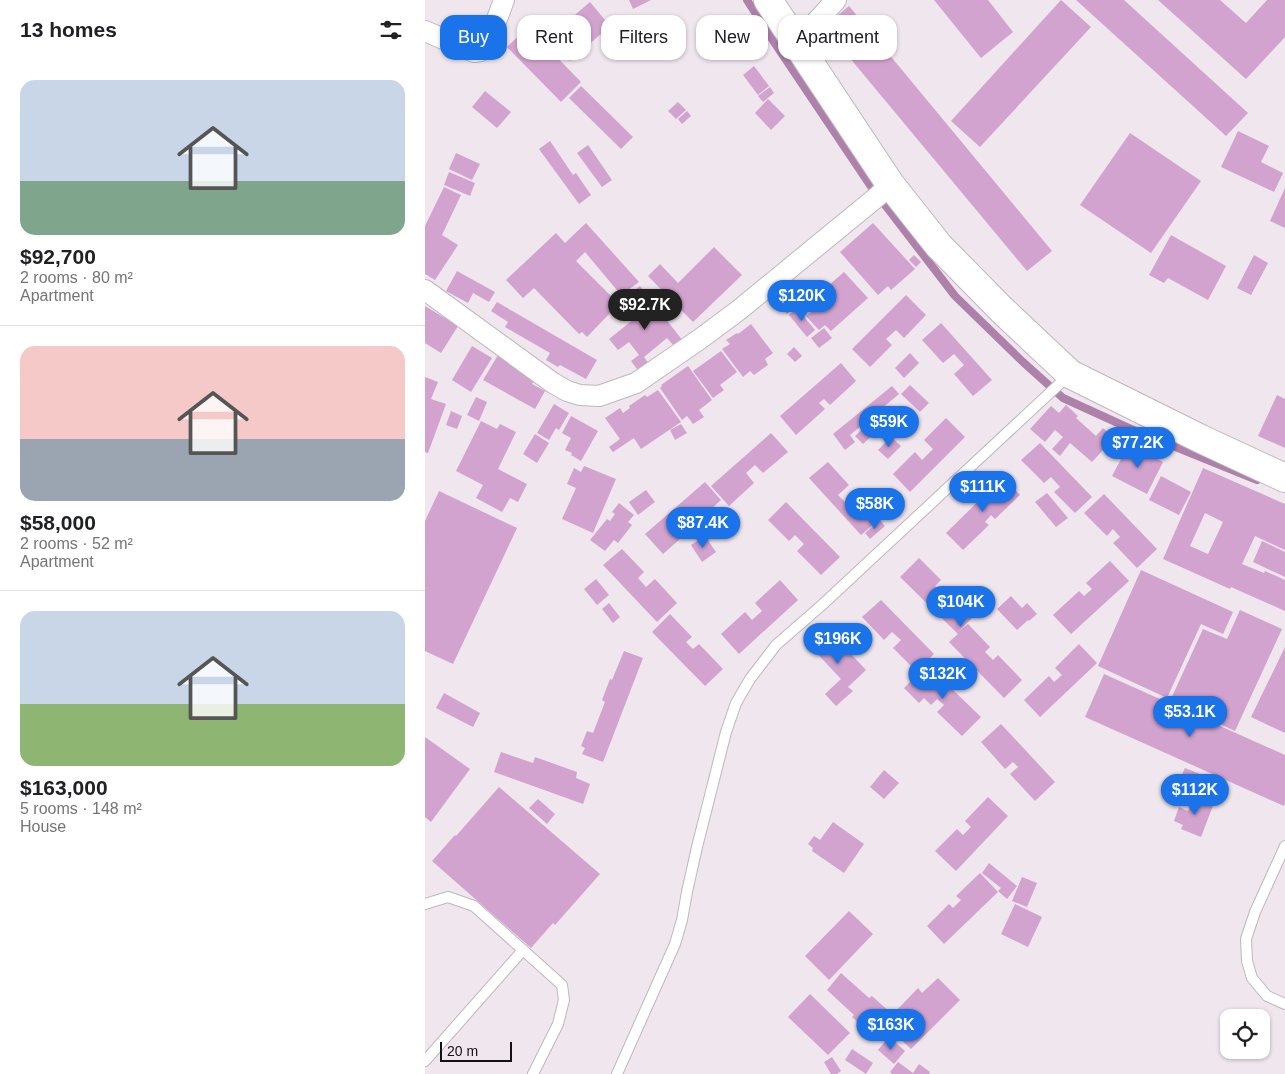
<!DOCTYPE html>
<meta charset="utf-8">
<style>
body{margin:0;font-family:Helvetica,sans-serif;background:#f6f6f6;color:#202124;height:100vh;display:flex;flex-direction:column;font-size:19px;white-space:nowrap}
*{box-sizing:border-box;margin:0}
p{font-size:16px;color:#757577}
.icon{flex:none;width:28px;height:28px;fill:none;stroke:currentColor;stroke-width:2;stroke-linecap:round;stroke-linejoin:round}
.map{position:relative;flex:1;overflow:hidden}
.side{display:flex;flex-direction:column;background:#fff;width:425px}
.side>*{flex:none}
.banner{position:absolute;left:15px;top:15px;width:475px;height:45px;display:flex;gap:10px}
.tools{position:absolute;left:795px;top:1009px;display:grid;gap:10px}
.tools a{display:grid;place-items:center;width:50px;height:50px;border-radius:10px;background:#fff;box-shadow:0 1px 4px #0004;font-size:25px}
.scale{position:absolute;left:15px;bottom:12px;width:72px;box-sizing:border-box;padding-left:5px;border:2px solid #141114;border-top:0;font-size:14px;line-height:18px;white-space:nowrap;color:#141114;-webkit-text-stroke:4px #f0e6ee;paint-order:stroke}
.price{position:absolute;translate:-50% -42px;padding:0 11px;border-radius:18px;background:#1a73e8;color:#fff;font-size:16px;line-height:32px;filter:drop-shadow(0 1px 2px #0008)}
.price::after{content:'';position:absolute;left:50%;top:30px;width:15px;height:11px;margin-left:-8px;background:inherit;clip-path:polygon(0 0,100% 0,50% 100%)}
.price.on{background:#222;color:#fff}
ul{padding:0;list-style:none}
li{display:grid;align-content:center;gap:10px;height:265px;padding:0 20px}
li+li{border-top:1px solid #e0e0e0}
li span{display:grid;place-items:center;height:155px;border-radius:15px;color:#555}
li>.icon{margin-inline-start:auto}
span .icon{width:90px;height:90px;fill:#fffc;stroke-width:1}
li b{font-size:21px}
h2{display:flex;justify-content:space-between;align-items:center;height:60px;padding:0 20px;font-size:21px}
.tag{padding:0 18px;border-radius:15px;background:#fff;box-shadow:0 1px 4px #0004;font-size:18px;line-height:45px}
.tag.on{background:#1a73e8;color:#fff}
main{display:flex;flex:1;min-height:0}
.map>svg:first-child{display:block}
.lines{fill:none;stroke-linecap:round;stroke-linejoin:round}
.stream{stroke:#ae81aa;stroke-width:8}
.building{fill:#d2a3ce;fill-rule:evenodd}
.lane-casing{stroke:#bfb6be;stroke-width:12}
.street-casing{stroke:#bfb6be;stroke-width:22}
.secondary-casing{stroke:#bfb6be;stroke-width:30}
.lane{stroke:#fff;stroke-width:10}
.street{stroke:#fff;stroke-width:20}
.secondary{stroke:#fff;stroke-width:28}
</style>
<main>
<section class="side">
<h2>13 homes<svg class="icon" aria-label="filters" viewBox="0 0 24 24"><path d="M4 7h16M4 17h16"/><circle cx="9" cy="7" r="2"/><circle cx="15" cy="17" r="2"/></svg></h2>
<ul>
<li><span style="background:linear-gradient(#c9d6e8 65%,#7fa58c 0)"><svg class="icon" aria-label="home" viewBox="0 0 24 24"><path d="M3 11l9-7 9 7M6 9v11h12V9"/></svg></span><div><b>$92,700</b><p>2 rooms · 80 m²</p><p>Apartment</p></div></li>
<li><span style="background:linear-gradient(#f6c9c9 60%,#9aa5b1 0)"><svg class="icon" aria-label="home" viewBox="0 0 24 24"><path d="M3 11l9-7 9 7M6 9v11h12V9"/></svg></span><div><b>$58,000</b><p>2 rooms · 52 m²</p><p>Apartment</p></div></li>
<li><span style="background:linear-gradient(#c9d6e8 60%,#8fb573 0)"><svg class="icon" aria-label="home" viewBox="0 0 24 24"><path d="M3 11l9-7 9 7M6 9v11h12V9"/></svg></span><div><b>$163,000</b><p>5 rooms · 148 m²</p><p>House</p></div></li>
</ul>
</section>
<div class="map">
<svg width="860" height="1074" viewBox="0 0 860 1074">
<rect width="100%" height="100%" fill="#f0e6ee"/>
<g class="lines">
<path class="stream" d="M322,0L349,42L447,188L530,296L598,362L638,398L706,429L832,480"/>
</g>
<g class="building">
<path d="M204,0H226L208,9Z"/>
<path d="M509,0H563L588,32L556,58Z"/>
<path d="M636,0L666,27L555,147L526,121Z"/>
<path d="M651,0H699L823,113L801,136Z"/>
<path d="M733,0H795L821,23L842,0H860V37L821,79Z"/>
<path d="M165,2L185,26L145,61L124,37Z"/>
<path d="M424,6L627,251L602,271L399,27Z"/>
<path d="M107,23L120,36L116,41L156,82L136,102L82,47Z"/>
<path d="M329,66L344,86L333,95L318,75Z"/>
<path d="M156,86L208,137L196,149L144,98Z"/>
<path d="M345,87L349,93L338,102L333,96Z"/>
<path d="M60,91L86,112L72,128L47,107Z"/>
<path d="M343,99L360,116L346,130L330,113Z"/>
<path d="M253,102L261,110L251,119L243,111Z"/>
<path d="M262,111L266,116L257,124L253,119Z"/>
<path d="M813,131L844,146L836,162L858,173L849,192L796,167Z"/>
<path d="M705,133L776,181L726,253L655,205Z"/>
<path d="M125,141L148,175L151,173L166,195L154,204L114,149Z"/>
<path d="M163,145L187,180L177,187L152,153Z"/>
<path d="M31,153L55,164L47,180L24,169Z"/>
<path d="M24,172L50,183L45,196L19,185Z"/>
<path d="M19,187L36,195L17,235L33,245L10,280L0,274V226Z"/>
<path d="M860,188V228L845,221Z"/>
<path d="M161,223L214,282L196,295L160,252L151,261L188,298L193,293L204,305L190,318L185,313L162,337L157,332L154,334L109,288L98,298L81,280L131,233L140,243Z"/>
<path d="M448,223L490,269L466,290L463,286L453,295L415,252Z"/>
<path d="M746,235L801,266L783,300L743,278L739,283L724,275Z"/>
<path d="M289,247L317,275L268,322L223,276L235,264L253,283Z"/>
<path d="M489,255L496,262L491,267L484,260Z"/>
<path d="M829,255L843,263L826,295L812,288Z"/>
<path d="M32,271L70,292L64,302L48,293L43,303L21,291Z"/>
<path d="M419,272L443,298L406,331L400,325L394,330L381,316L386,312L380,306Z"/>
<path d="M215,286L258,341L250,347L242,338L219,357L225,365L215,373L206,361L214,355L204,342L193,350L184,339L219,311L205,294Z"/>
<path d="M360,291L372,305L362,314L350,300Z"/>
<path d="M481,295L501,315L479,338L471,330L461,339L467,345L445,367L427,349Z"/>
<path d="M72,302L172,360L161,379L135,365L133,367L121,360L125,353L80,327L83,322L66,311Z"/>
<path d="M0,306L33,326L16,353L0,343Z"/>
<path d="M372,308L390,330L382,337L364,315Z"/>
<path d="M516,323L567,380L548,396L529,374L539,365L529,354L518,363L497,340Z"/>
<path d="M326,324L348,353L340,359L343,365L329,375L325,371L318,377L297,349L305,344L301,340L312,333L313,334Z"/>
<path d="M399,328L407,338L394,348L386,338Z"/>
<path d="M47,346L67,358L46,392L27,380Z"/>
<path d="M369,347L377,356L370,362L362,354Z"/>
<path d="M296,351L312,372L295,385L299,390L288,398L268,371Z"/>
<path d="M485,353L494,363L479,378L470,368Z"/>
<path d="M73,355L112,377L107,384L120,391L110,409L58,380Z"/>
<path d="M416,363L431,381L405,405L399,399L394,403L400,409L371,435L355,416Z"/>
<path d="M263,366L287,400L274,410L279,417L268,424L262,416L257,420L235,388L237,386L236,385Z"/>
<path d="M0,377L13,382L6,399L21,404L3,453L0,452Z"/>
<path d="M485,385L504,403L495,412L476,394Z"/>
<path d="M467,386L474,394L425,435L430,442L420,450L408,434Z"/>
<path d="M233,390L256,422L216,449L209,438L188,452L184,447L195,439L180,418L195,408L198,413L205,408L204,406L220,395L222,397Z"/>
<path d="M852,395L860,399V448L833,436Z"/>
<path d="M51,397L62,402L54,421L42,415Z"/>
<path d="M129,404L144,413L134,430L131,428L124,440L112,433Z"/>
<path d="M641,405L653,416L651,418L671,436L678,428L689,438L667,462L645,443L635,456L627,449L638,437L630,430L620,442L605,429L626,406L634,413Z"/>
<path d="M26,411L37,416L32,429L21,425Z"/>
<path d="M146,416L173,431L156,461L146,455L147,453L140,450L146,438L137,433Z"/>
<path d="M521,418L540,437L485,492L468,474L490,452L497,460L508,449L499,440Z"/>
<path d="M56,421L72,429L75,424L91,432L73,469L102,484L93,502L85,498L77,512L51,498L58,485L31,471Z"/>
<path d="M445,422L453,430L438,444L430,436Z"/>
<path d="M256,424L262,433L250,440L245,430Z"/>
<path d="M346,433L363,452L338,473L330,465L321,473L329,483L304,506L286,486Z"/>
<path d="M110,434L124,443L112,463L98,454Z"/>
<path d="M466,437L476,446L463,459L453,450Z"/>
<path d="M615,443L667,497L650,513L629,492L635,487L626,477L619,483L596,460Z"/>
<path d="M704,444L738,462L722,494L687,476Z"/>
<path d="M403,462L424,485L413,495L421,503L432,494L455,519L436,535L384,478Z"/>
<path d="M159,466L191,479L168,533L137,519L151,488L142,484L149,468L156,472Z"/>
<path d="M778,468L860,504V550L830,536L817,564L839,573L840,571L860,580V611L806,587L805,589L738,559ZM780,513L798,522L783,554L765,546Z"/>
<path d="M736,476L766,492L754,515L724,500Z"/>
<path d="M578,477L595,495L570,519L566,515L560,522L564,525L538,550L521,533Z"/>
<path d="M280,482L296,500L273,521L268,515L258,524L264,531L238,554L220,534Z"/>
<path d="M221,490L230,502L213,515L204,502Z"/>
<path d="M14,491L92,528L28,664L0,651V521Z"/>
<path d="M622,493L643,518L631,527L610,502Z"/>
<path d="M679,494L732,549L712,568L688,543L695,537L688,529L682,536L659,513Z"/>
<path d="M361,502L415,557L396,575L372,551L379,544L370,535L364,541L343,520Z"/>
<path d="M194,503L209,515L203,522L207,525L193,543L189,540L180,551L165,540L182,519L185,521L190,514L187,512Z"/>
<path d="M455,520L460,526L445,539L440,533Z"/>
<path d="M280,536L291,552L277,562L266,545Z"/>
<path d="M837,541L860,552V577L828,562Z"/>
<path d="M197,549L219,572L213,578L221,587L230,579L252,603L232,622L178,565Z"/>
<path d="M494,558L516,580L510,586L519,596L525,590L550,615L533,632L543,624L565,647L560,652L568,660L573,655L597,680L579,698L524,642L533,634L475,577Z"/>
<path d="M685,561L704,581L646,634L628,615L654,591L659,596L667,589L661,583Z"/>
<path d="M716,570L808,612L798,634L776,624L742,698L673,666Z"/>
<path d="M171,579L184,595L172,605L159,589Z"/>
<path d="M355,580L373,600L314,654L296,634L320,612L327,620L337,611L330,603Z"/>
<path d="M586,596L597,608L602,603L612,614L604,621L603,620L592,630L572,609Z"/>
<path d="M456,600L509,654L491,671L468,648L476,640L467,632L459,640L437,617Z"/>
<path d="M184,603L195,617L188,623L177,609Z"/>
<path d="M815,610L857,629L810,731L745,701L778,629L802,639Z"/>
<path d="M245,614L267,637L261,642L268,649L274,644L298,669L280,686L227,632Z"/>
<path d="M402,628L441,670L423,687L428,691L411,706L400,694L416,679L384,645Z"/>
<path d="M654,644L672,663L615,717L599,700L624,676L629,682L637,675L630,668Z"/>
<path d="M860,647V733L826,717Z"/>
<path d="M199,651L218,658L178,762L157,754L160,748L156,746L162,731L168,733L180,702L177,700L185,679L187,680Z"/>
<path d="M502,665L556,717L537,736L512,712L519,705L512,699L506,705L499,698L494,703L479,688Z"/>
<path d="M679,674L860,755V803L859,806L660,717Z"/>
<path d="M19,693L55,713L48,727L11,708Z"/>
<path d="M576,724L630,782L610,801L585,774L593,767L588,762L580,769L556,742Z"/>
<path d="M0,737L45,769L6,822L0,817Z"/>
<path d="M76,752L108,763L110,757L152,772L151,778L165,784L158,804L69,772Z"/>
<path d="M760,768L775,774L769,787L754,781Z"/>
<path d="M459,770L474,783L459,799L445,787Z"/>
<path d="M74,787L175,874L130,925L128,923L106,948L7,861L30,835L31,836Z"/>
<path d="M769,796L789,803L776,837L756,829L758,825L749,821L754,807L763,811Z"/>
<path d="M563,797L583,816L531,871L510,851L532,829L538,835L546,827L540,821Z"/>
<path d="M113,799L130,814L122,824L104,808Z"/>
<path d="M408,822L439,844L419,873L387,851L388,848L383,844L389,836L395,840Z"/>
<path d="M564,863L592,886L582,899L573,891L576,888L557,873Z"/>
<path d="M555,873L573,892L519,944L502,926L524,904L528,908L536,900L531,896Z"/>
<path d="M597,877L612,883L602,907L587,901Z"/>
<path d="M590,904L617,917L603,947L576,934Z"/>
<path d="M424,911L448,934L404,980L380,956Z"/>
<path d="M416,973L444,998L447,996L468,1015L448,1036L427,1017L429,1015L402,990Z"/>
<path d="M513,978L535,1000L486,1049L472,1036L482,1026L469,1013L493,988L497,993Z"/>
<path d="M385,994L425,1033L403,1055L363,1017Z"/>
<path d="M464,1037L480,1051L469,1064L453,1050Z"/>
<path d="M427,1049L448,1063L441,1074L420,1060Z"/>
<path d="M407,1057L416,1071L412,1074H406L399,1062Z"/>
<path d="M473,1062L488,1073L494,1064L505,1072L504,1074H467L465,1072Z"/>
</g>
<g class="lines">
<defs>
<g id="lane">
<path d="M860,846L830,912L821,939L822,961L827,978L842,996L860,1004"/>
<path d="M0,904L23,897L49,906L137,985L139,1000L133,1024L108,1074"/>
<path d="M0,1061L98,950"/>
<path d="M192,1074L250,944L257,920L262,892L272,847L301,732L311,703L325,679L351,645L397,605L644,375"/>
</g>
<g id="street">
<path d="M0,31L49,52L56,51L62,46L79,0"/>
<path d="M371,44L411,0"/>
<path d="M0,290L128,383L142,391L155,395L174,396L211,383L275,339L314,310L453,196L465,184"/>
</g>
<path id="secondary" d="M343,0L465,184L514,246L577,310L645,374L776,439L860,478"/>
</defs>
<use href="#lane" class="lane-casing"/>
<use href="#street" class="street-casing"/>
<use href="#secondary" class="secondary-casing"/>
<use href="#lane" class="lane"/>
<use href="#street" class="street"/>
<use href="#secondary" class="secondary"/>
</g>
</svg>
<div class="tools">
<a><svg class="icon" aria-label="locate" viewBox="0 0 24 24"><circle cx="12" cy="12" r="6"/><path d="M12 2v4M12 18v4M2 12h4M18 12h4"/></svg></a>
</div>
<div class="scale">20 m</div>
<b class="price" style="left:377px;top:322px">$120K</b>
<b class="price on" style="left:220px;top:331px">$92.7K</b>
<b class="price" style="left:464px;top:448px">$59K</b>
<b class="price" style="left:713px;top:469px">$77.2K</b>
<b class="price" style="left:558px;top:513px">$111K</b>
<b class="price" style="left:450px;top:530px">$58K</b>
<b class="price" style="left:278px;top:549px">$87.4K</b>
<b class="price" style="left:536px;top:628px">$104K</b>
<b class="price" style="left:413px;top:665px">$196K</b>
<b class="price" style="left:518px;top:700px">$132K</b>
<b class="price" style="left:765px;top:738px">$53.1K</b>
<b class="price" style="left:770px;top:816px">$112K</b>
<b class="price" style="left:466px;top:1051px">$163K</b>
<div class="banner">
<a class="tag on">Buy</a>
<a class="tag">Rent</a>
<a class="tag">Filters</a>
<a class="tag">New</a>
<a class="tag">Apartment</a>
</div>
</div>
</main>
